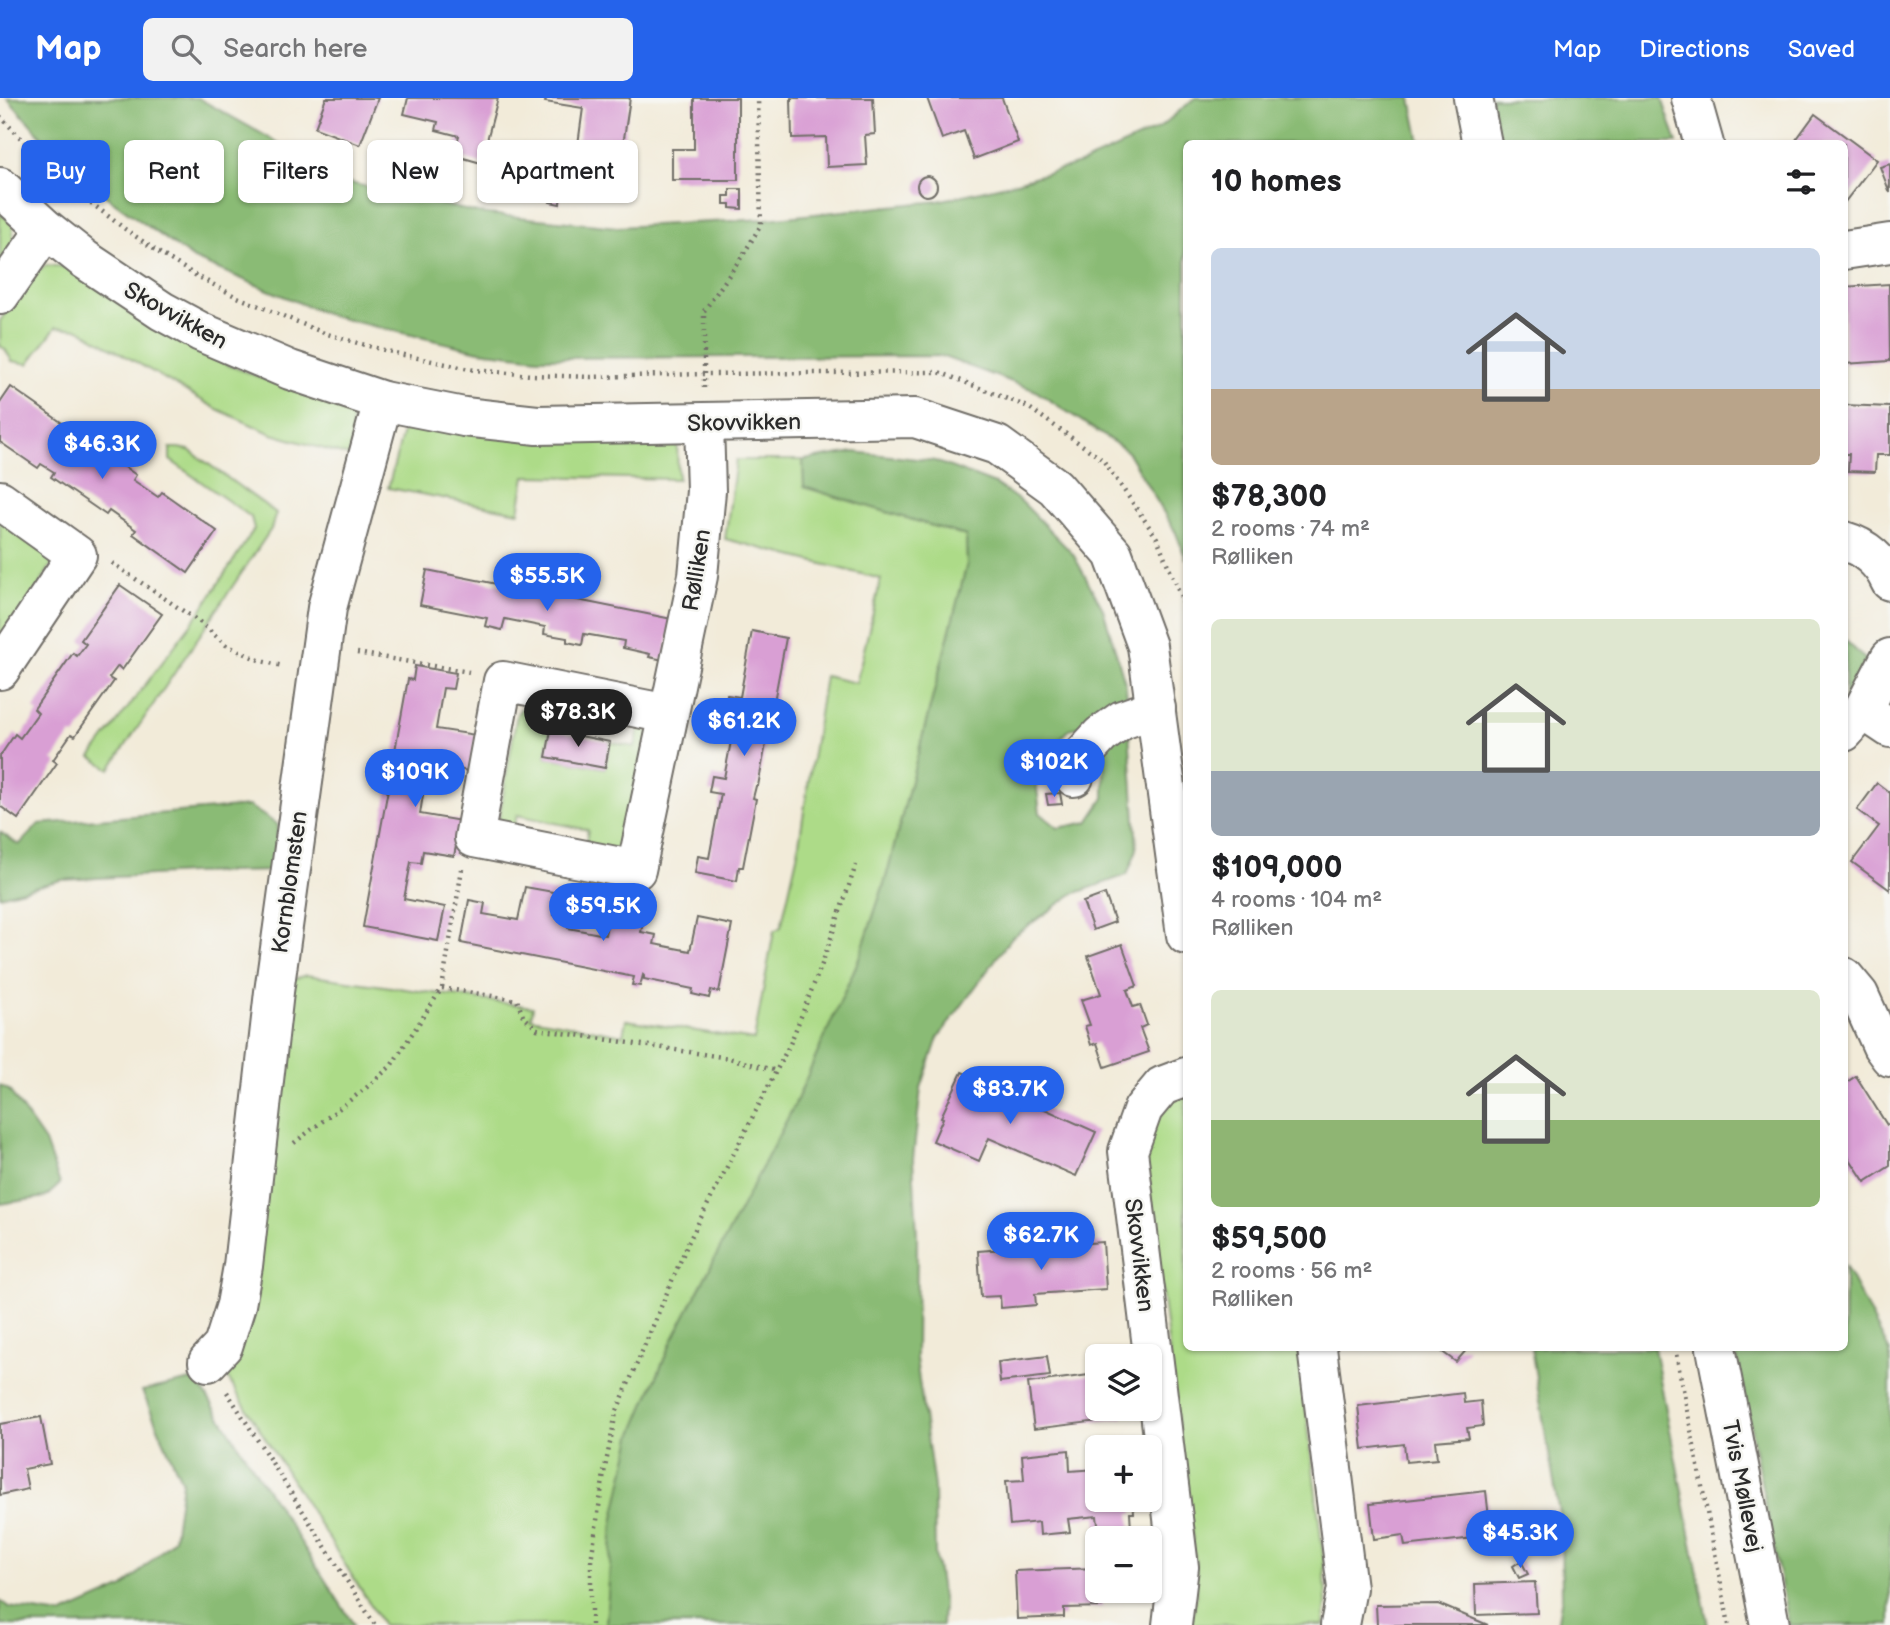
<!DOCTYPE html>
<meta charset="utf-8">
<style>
body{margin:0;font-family:"Balsamiq Sans",sans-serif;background:#f2f2f2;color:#202124;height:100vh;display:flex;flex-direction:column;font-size:26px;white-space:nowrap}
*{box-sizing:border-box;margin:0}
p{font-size:23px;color:#757577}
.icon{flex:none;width:38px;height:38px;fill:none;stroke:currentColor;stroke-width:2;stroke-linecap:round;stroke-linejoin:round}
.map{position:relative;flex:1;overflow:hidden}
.side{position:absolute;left:1183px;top:42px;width:665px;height:1211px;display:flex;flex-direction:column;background:#fff;border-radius:10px;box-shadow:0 2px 5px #0004}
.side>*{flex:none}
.banner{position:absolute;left:21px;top:42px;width:665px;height:63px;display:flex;gap:14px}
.tools{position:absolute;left:1085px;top:1246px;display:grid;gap:14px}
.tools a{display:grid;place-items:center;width:77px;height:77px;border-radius:10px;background:#fff;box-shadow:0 2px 5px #0004;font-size:35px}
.price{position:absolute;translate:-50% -60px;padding:0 16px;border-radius:24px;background:#2563eb;color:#fff;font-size:23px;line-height:46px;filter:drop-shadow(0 2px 4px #0008)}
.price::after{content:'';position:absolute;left:50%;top:42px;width:21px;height:16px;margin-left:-10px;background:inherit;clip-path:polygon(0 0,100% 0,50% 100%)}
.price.current{background:#222;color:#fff}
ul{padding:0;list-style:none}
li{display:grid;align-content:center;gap:14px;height:371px;padding:0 28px}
li span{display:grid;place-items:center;height:217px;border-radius:10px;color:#555}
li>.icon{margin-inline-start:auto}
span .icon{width:126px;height:126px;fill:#fffc;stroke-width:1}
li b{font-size:30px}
h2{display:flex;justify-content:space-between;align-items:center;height:84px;padding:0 28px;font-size:30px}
.pill{padding:0 24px;border-radius:10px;background:#fff;box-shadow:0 2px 5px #0004;font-size:24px;line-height:63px}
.pill.current{background:#2563eb;color:#fff}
header{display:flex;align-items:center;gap:42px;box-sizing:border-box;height:98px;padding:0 35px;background:#2563eb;color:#fff}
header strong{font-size:33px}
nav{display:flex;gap:38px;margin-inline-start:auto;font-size:24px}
.search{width:490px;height:63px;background:#f2f2f2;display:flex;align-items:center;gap:18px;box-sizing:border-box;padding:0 24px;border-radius:10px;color:#757577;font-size:26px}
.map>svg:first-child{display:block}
.green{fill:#addb88;stroke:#6c835a;stroke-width:2}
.forest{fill:#8abb74;stroke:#5a7350;stroke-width:2;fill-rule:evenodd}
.building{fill:#d99fd4}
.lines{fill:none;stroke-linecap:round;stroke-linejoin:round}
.minor-casing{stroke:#716e68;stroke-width:42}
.path{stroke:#716e68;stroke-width:4.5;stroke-dasharray:2 5;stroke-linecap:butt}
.minor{stroke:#fff;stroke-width:38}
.labels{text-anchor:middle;stroke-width:5;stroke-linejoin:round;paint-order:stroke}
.street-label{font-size:23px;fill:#2b2b2b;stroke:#f6f6f2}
</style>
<header>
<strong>Map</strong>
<div class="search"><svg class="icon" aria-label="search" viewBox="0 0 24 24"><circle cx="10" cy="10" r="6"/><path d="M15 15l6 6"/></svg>Search here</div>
<nav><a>Map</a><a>Directions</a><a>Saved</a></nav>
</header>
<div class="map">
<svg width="1890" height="1527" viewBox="0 0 1890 1527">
<rect width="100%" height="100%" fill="#f6f6f2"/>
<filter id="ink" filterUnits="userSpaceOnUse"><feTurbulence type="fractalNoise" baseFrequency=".0143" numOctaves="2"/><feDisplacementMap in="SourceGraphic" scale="14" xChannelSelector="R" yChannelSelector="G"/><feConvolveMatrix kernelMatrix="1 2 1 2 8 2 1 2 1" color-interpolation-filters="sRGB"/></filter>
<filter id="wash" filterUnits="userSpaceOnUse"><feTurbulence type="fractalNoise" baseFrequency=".00686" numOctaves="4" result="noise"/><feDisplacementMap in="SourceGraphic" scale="28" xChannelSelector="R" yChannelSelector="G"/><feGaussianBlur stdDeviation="1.57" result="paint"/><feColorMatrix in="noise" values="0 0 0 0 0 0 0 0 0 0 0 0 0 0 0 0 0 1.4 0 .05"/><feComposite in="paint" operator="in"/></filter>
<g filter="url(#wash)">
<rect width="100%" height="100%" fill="#f2ebd9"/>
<g class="green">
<path d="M0,115L13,127V146L0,165Z"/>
<path d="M46,167L66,169L163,232L228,267L352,314C351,329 353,343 349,358L272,336L217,311L79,231L56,229L28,266L12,263L5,251L0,248V223L26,184Z"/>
<path d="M406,322L677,341L678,381L525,378L519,414L388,390Z"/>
<path d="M170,350H178L189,352L276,415L271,431L110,671L91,659L200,514L254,431L251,419L170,362Z"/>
<path d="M736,362H803L804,389L966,438L967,466L886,780L859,861L613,1425L606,1527H383L225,1276L223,1264L285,884L306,877L533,909L531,920L623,937L626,922L754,942L774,833L781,829L797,758L825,578L856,585L881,481L725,441Z"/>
<path d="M0,420L55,461L0,552Z"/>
<path d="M533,606L555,611L546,659L605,670L610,644L635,649L640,625L655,638L633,748L584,755L588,732L517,717L511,742L498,727L517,616L525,607Z"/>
<path d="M1186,992V1250H1299L1325,1474L1326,1505L1324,1527H1191L1196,1500V1469L1145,1057L1157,1014Z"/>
</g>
<g class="forest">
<path d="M7,0H198L350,85L478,115L617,129L767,121L938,103L1002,88L1083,65L1158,31L1195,0H1411L1420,45L1186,46V461L1176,435L1127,353L1034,292L941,258L538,260L479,253L331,218L194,161L76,77Z"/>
<path d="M1491,0H1662L1677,45H1499Z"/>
<path d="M854,354L935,363L995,386L1023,405L1073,456L1103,511L1126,588L1137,751L1127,777L1073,796L1012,839L938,940L921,990L913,1061L917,1138L916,1261L934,1389L935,1455L943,1506L942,1527H606L613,1425L632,1338L670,1247L795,1006L859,861L886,780L967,466L966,438L804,389L803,362ZM1090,627L1104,653V700L1088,724L1058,730L1040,715L1035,674L1048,655L1069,631Z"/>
<path d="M1845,542L1867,563L1845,603Z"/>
<path d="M249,708L278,727L273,773L189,775L61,782L0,798V734L19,747L39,726Z"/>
<path d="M0,987L9,992L45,1044L60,1086L46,1099L0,1106Z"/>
<path d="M1845,1168L1890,1254V1527H1789L1735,1250H1844Z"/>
<path d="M1531,1250H1654L1708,1527H1557L1562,1498L1561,1426Z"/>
<path d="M196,1281L354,1527H0V1503L9,1509L61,1517L124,1489L174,1441L182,1384L142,1293Z"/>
</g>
<g id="blocks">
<g class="building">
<path d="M326,0H378L360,47L315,30Z"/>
<path d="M408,0H498L481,65L453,57L459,38L436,32L438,24L404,16Z"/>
<path d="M546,0H630L623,47L602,44L600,57L577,54L583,10L545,4Z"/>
<path d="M694,0H738V82H672V51H694Z"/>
<path d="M791,0H873L875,36L865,37L867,67L827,69L826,39L792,40Z"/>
<path d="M927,0H1002L1018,44L974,61L964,33L942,41Z"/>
<path d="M1815,16L1877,62L1844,105V46H1793Z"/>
<path d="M1890,66V95L1880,69Z"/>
<circle cx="927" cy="88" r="10"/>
<path d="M730,91H742V111L730,110V106H724V98H730Z"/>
<path d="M552,92L561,94L560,106L550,104Z"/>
<path d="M1889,186L1890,263L1844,266V189Z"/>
<path d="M11,289L68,329L65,334L76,342L80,337L136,377L133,382L158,399L162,394L217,433L188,475L133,436L136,432L109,413L106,417L51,379L54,374L41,366L38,370L0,344V305Z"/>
<path d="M1844,307L1890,309V357H1876L1875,374L1848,373L1849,356H1844Z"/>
<path d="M427,472L672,521L664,562L649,559L650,556L623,550L624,543L584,536L582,547L567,544V540L544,536L545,529L505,521L502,532L485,528L487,520L420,507Z"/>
<path d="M120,487L162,516L122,572L118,568L109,580L114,583L75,638L71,636L53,662L57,665L18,721L0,708V658L15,636L20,640L38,615L34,611L73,555L77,558L86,546L81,542Z"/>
<path d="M752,533L786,540L773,609L770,608L769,619L771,620L758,688H756L753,700L756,701L743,769H739L737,783L695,775L698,758L709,760L721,696L709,694L712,678L724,680L736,617L724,615L727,597L740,599Z"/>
<path d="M415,568L456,575L453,591L443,590L436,631L476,637L469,673L439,668L437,680L426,678L420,716L461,723L454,758L423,753L421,765L411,764L404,801L445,809L438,843L363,829L408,581L413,582Z"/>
<path d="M551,632L610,644L605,670L546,659Z"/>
<path d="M1877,685L1890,695V792L1852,764L1879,728L1857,712Z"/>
<path d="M1060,695L1062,706L1048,707L1046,696Z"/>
<path d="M525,789L559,795L554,817L570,821L568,830L605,837L611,805L646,811L641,834L656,837L654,846L690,853L697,820L732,827L719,894L711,892L709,900L692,896L693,891L644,881V878L643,877L640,888L632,887L634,879L461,845L469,802L485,805L483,816L518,822Z"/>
<path d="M1105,796L1115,824L1093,832L1083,804Z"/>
<path d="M1122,846L1137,888L1127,892L1133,909L1140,907L1147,927L1140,930L1149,954L1105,969L1097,945L1091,947L1085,928L1090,927L1081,902L1101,896L1088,858Z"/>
<path d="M962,974L1096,1034L1076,1078L989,1040L979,1063L933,1043L943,1020L941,1019Z"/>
<path d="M1856,978L1887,1027L1890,1025V1068L1865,1084L1844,1052V986Z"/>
<path d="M1103,1144L1106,1191L1035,1196L1036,1207L1001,1210L1000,1198L981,1199L978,1153Z"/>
<path d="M1437,1250H1468L1456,1264Z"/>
<path d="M1047,1258L1050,1278L1000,1284L998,1264Z"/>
<path d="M1097,1276V1311H1123L1124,1320L1034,1331L1028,1285Z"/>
<path d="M1463,1295L1464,1305L1481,1303L1483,1328L1467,1330L1469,1340L1435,1343L1437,1361L1406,1364L1404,1346L1363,1351L1358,1308Z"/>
<path d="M41,1319L50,1366L24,1371L28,1391L0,1397V1326Z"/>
<path d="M1069,1352L1070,1373L1097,1371V1402H1133L1134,1415H1130L1131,1432L1099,1436L1097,1418L1068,1421L1070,1434L1040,1437L1039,1424L1010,1427L1006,1383L1024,1382L1022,1357Z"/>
<path d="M1486,1393L1491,1438L1405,1448L1403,1437L1374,1441L1370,1406Z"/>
<path d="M1521,1463L1528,1476L1519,1480L1513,1468Z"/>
<path d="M1097,1470V1493H1101L1102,1509L1064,1510V1519L1017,1521L1015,1473Z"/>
<path d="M1535,1484L1537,1515L1476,1517L1475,1486Z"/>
<path d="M1438,1506L1488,1527H1377L1376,1507Z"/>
</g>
</g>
</g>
<g filter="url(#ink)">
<use href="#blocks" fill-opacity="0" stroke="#716e68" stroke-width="2"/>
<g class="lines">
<defs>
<g id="minor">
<path d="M1473,0L1482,46"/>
<path d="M1691,0L1704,46"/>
<path d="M0,89L46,131L84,161L162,213L201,234L290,272L383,303L464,319L537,327L915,320L997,347L1055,389L1113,456L1147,548L1186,837"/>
<path d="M1844,152L1890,145"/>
<path d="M0,197L46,131"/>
<path d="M0,402L77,457L0,572"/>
<path d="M1844,443C1865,449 1882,464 1890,483"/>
<path d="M1863,612L1890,630"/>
<path d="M668,616L503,583L474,740L636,772L698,478L706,393L704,325"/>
<path d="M1844,634L1863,612L1890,560"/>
<path d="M1074,679L1077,663L1101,637L1122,622L1156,610"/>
<path d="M1844,879L1859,897L1882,948L1890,959"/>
<path d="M1317,1250L1347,1490L1340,1527"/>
<path d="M1716,1250L1770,1527"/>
<path d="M208,1264L223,1248L236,1207L243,1168L274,894L327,510L383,303"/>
<path d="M1172,1527L1179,1469L1128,1053L1143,1011L1162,988L1186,979"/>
</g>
</defs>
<use href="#minor" class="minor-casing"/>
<g class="path">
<path d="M0,18L29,49L69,88L125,131L161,156L195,177L235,198L324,235L361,246L399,256L474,272L531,277L590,279L704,276L939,274L1028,309L1103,362L1157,440L1186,512"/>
<path d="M704,290V213L743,157L761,127L758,0"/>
<path d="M112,465L201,525L226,547L261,563L283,568"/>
<path d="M357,555L469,574"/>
<path d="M442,890L517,902L523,918L537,931L729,960L777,973"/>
<path d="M294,1045L366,990L391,968L442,890L462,771"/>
<path d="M1675,1250L1729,1527"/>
<path d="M227,1294L375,1527"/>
<path d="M591,1527V1463L604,1375L616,1315L688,1145L790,946L822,866L856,767"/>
</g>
<use href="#minor" class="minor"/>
</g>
</g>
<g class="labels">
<g class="street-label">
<text transform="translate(176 217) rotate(29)" y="8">Skovvikken</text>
<text transform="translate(744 324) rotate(-1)" y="8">Skovvikken</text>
<text transform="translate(696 472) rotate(-81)" y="8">Rølliken</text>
<text transform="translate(289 784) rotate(-82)" y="8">Kornblomsten</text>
<text transform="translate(1140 1157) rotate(83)" y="8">Skovvikken</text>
<text transform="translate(1743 1388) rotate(79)" y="8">Tvis Møllevej</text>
</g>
</g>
</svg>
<div class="tools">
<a><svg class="icon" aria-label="layers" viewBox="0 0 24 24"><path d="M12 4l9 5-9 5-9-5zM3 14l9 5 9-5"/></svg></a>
<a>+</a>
<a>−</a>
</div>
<b class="price" style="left:102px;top:383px">$46.3K</b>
<b class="price" style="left:547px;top:515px">$55.5K</b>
<b class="price current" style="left:578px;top:651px">$78.3K</b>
<b class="price" style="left:744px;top:660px">$61.2K</b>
<b class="price" style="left:1054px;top:701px">$102K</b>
<b class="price" style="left:415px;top:711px">$109K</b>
<b class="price" style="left:603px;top:845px">$59.5K</b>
<b class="price" style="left:1010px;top:1028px">$83.7K</b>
<b class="price" style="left:1041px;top:1174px">$62.7K</b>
<b class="price" style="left:1520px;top:1472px">$45.3K</b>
<div class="banner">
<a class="pill current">Buy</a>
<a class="pill">Rent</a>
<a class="pill">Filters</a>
<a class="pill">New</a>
<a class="pill">Apartment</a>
</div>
<section class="side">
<h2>10 homes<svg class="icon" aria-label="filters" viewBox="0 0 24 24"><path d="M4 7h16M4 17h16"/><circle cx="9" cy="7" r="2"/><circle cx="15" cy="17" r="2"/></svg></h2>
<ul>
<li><span style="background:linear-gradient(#c9d6e8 65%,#b9a48a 0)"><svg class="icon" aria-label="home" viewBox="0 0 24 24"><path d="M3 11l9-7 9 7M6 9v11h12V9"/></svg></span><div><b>$78,300</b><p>2 rooms · 74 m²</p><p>Rølliken</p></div></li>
<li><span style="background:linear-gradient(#dfe7d0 70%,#9aa5b1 0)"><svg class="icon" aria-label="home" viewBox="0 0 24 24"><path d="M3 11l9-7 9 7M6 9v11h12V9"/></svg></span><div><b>$109,000</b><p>4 rooms · 104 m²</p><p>Rølliken</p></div></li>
<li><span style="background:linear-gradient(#dfe7d0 60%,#8fb573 0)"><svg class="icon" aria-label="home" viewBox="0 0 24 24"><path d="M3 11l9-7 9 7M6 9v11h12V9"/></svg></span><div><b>$59,500</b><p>2 rooms · 56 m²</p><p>Rølliken</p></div></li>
</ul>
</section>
</div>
